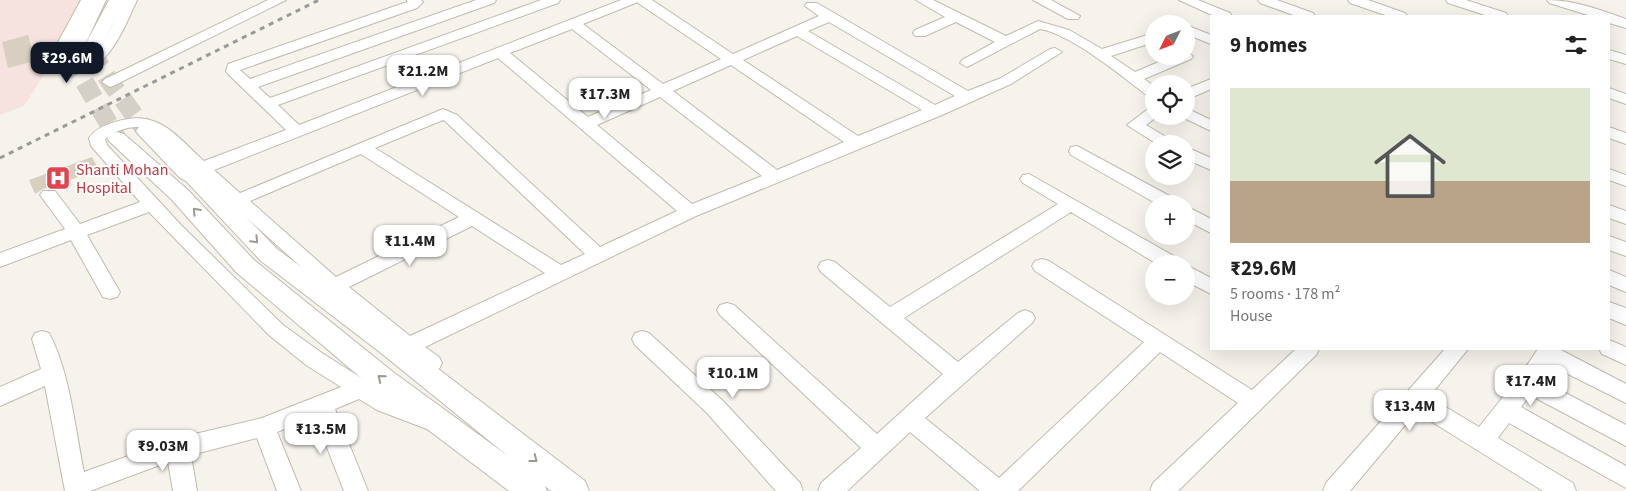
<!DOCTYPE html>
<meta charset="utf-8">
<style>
body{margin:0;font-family:"Source Sans 3",sans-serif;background:#f2f2f2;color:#222;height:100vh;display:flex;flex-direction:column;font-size:19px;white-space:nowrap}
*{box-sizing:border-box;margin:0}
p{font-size:16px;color:#767676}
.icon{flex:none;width:28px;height:28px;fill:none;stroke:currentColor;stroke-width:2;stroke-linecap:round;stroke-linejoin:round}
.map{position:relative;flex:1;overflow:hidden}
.side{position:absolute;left:1210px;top:15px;width:400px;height:335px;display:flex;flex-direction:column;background:#fff;border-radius:0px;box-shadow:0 5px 20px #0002}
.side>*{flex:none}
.needle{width:32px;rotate:228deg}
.buttons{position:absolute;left:1145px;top:15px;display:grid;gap:10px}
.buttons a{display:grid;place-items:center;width:50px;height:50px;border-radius:50%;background:#fff;box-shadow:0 5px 20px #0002;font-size:25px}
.price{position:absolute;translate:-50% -42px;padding:0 11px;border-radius:10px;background:#fff;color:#222;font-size:16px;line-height:32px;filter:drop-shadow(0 1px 2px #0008)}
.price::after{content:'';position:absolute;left:50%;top:30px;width:15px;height:11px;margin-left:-8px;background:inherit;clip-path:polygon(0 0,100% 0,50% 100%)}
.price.on{background:#111827;color:#fff}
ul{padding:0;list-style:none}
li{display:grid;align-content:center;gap:10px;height:265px;padding:0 20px}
li span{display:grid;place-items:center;height:155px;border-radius:0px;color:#555}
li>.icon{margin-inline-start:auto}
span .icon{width:90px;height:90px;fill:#fffc;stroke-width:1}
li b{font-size:21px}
h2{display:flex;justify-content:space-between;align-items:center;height:60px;padding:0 20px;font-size:21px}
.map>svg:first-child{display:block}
.medical{fill:#f6e3e0}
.building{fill:#d8cfc1}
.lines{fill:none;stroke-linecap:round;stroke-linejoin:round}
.tertiary-tunnel{stroke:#d4d0c8;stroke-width:19;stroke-dasharray:19 10;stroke-linecap:butt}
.minor-casing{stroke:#c2bbae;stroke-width:2}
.tertiary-casing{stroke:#c2bbae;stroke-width:2}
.minor{fill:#fff;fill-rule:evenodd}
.tertiary{fill:#fff;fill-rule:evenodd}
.rail{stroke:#9a9a9a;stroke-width:3;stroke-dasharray:5 5;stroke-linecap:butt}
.oneway{stroke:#9c9892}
.labels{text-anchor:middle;stroke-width:4;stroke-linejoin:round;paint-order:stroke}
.health-label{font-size:16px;fill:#be3a42;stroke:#fff;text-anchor:start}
</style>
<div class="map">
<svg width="1626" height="491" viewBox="0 0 1626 491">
<rect width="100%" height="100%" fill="#f6f3ec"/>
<path class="medical" d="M0,0H88L79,20L24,106L0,115Z"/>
<g class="building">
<path d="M28,35L35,61L8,68L2,42Z"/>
<path d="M92,157L99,170L43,189L35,194L29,180Z"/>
</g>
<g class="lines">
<g class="tertiary-tunnel">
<path d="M91,51L110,82L146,131"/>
<path d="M70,57L117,138"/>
</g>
<defs>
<g id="minor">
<path d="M81,0H95L64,57V65C99,65 111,28 123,0H137C121,35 103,84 55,72L48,65L50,57Z"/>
<path d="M268,0H286L115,85L110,87L102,82L105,79Z"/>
<path d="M407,0H421L423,2L417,8L240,70L250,79L476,0H496L494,3L258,87L270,98L541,0H560L558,3L278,105L299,125L621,0H652L733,54L819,16L805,6L807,3H817L968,91L1001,78L1050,49L1055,48L1062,52L1011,84L942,115L696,216L425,347L439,357L442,363L439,369L431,371L423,369L350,311L147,128C132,125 118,129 105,139L107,145L181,225L283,325L322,353L393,398L440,415L443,422L440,429L432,431L377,410L359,399L335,409L368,491H344L315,417L277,432L301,491H277L257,438L191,455L197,491H173L168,462L90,491H65L45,386L0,406V387L41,369L32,339L35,333L42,331L49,333C70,372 75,429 84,472L178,438L262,418L341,387L306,365L269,335L149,212L87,235L120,292L117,297L110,299L103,297L71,240L0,267V253L65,229L40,195L43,191H55L80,224L140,202L91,146L89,138C95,129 105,125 115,122C158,108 175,135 204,161L286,130L228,74L226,71L228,64L407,2ZM638,2V3L721,59L663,84L583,24ZM829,22L955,96L935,105L808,31ZM572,29L651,90L588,117L510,53ZM797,36L922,110L858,136L743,60ZM498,58L677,211L600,247L457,115L443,109L240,193L214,170ZM731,65L844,142L777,170L673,91ZM660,97L762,176L692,204L597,125ZM443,120L445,121L585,254L561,265L375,148ZM361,154L459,217L336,277L250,201ZM472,226L545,273L410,336L349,287Z"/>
<path d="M916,0H933L1006,36L1038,21L1069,30L1102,49L1154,33V42L1111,56L1135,72L1173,56H1186V52L1193,56L1191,59L1144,79L1154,86V99L1149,97C1123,77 1071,34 1040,29L967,67L960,63L962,60L995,42L956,22L925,36H915L913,33L915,30L945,17Z"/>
<path d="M1033,0H1051L1080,16L1078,19H1068Z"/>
<path d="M1179,0H1198L1230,13L1232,16H1214Z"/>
<path d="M1258,0H1277L1313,13L1315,16H1296L1260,3Z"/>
<path d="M1348,0H1368L1405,13L1407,16H1388L1350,3Z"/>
<path d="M1446,0H1466L1506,13L1508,16H1488L1448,3Z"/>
<path d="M1547,0C1575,0 1600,10 1626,19V28L1609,23V16H1591L1549,3Z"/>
<path d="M1186,25L1211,35V44L1186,34Z"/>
<path d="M1609,50L1626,55V64L1609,59Z"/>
<path d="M1211,79V89L1186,100V89Z"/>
<path d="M1609,88L1626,94V104L1609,98Z"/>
<path d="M1154,107V116H1158L1146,125L1178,144H1157L1127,125L1148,109Z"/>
<path d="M1186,108L1211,120V131L1180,116H1186Z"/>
<path d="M1609,127L1626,133V144L1609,138Z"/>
<path d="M1077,146L1177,200L1180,204H1157L1071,155L1069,151L1071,147Z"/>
<path d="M1186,147L1211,158V170L1186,159Z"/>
<path d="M1609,169L1626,175V186L1609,180Z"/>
<path d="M1029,174L1179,259L1181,264H1157L1071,212L904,318L958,362L1018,313L1025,310L1032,313L1035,318L1032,323L925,418L999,478L1144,342L1035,271L1032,266L1035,261L1042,259L1049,261L1252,390L1296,349H1319L1316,355L1178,491H1150L1153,483L1238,403L1160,352L1018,491H980L910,432L847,491H818L821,483L861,448L720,315L717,310L720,305L727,303L734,305L877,434L943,374L821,272L818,267L821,262L828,260L835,262L890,307L1058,204L1023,183L1020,179L1023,175Z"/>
<path d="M1609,205L1626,211V224L1609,218Z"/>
<path d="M1186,206L1211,219V233L1186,220Z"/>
<path d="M1609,236L1626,242V256L1609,250Z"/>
<path d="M1186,265L1211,278V294L1186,281Z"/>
<path d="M1609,270L1626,277V292L1609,285Z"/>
<path d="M1609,302L1626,308V325L1609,318Z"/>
<path d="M642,331L649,333L723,401L800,483L803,491H776L707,413L635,345L632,339L635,333Z"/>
<path d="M1609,340L1626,347V365L1602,354L1599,349H1609Z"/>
<path d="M1445,349H1468L1429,397L1479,427L1519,377L1538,349H1559L1626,384V403L1550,365L1541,380L1626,425V446L1530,395L1521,407L1626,466V488L1509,423L1498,438L1573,483L1576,491H1543L1416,412L1350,491H1323L1326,483Z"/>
</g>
<g id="tertiary">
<path d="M90,0H106L84,47L109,0H125L97,55H85L82,51L77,61H63L61,57Z"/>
<path d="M146,125L153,127L196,168L202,171L277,249L399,339L585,481L589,491H551L545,486L547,491H509L373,388L236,272L172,200L110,142L107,138L110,134L117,132L124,134L188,190L254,260L393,372L508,456L381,353L261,261L186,181L180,178L139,135L136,131L139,127Z"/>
</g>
</defs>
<use href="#minor" class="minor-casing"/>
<use href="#tertiary" class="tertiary-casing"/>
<use href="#minor" class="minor"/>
<use href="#tertiary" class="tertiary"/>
<path class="rail" d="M0,158L319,0"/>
</g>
<defs><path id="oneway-chevron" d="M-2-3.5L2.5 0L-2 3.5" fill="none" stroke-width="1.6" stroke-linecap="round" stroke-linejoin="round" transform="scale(1.25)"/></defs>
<g class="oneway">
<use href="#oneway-chevron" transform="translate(196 211) rotate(-132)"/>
<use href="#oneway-chevron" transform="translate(255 240) rotate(46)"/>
<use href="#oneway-chevron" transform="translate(381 378) rotate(-141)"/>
<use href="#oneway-chevron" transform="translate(534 459) rotate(38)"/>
</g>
<defs>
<symbol id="hospital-square" viewBox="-11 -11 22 22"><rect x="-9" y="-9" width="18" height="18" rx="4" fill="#e0444e" stroke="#fff"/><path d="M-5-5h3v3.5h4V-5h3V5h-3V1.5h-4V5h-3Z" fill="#fff"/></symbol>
</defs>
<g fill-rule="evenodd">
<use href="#hospital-square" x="44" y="164" width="28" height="28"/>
</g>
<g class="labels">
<g class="health-label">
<text x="76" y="175">Shanti Mohan<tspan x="76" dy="18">Hospital</tspan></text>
</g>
</g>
</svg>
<div class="buttons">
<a><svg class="needle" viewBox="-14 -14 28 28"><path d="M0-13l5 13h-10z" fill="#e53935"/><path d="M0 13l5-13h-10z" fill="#767676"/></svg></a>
<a><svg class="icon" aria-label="locate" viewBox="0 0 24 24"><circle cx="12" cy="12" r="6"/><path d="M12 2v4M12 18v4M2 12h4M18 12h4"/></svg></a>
<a><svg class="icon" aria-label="layers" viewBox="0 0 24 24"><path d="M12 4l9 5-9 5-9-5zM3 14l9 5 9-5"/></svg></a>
<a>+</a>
<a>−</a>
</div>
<b class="price on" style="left:67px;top:84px">₹29.6M</b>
<b class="price" style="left:423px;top:97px">₹21.2M</b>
<b class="price" style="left:605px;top:120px">₹17.3M</b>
<b class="price" style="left:410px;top:267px">₹11.4M</b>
<b class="price" style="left:733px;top:399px">₹10.1M</b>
<b class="price" style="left:1531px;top:407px">₹17.4M</b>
<b class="price" style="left:1410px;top:432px">₹13.4M</b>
<b class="price" style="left:321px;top:455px">₹13.5M</b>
<b class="price" style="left:163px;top:472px">₹9.03M</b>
<section class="side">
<h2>9 homes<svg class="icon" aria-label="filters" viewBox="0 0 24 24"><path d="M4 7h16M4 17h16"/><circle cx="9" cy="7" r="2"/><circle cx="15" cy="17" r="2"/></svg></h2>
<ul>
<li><span style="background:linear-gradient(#dfe7d0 60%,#b9a48a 0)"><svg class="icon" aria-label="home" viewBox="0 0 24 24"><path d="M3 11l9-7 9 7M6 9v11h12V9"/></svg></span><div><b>₹29.6M</b><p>5 rooms · 178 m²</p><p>House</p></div></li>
</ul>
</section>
</div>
